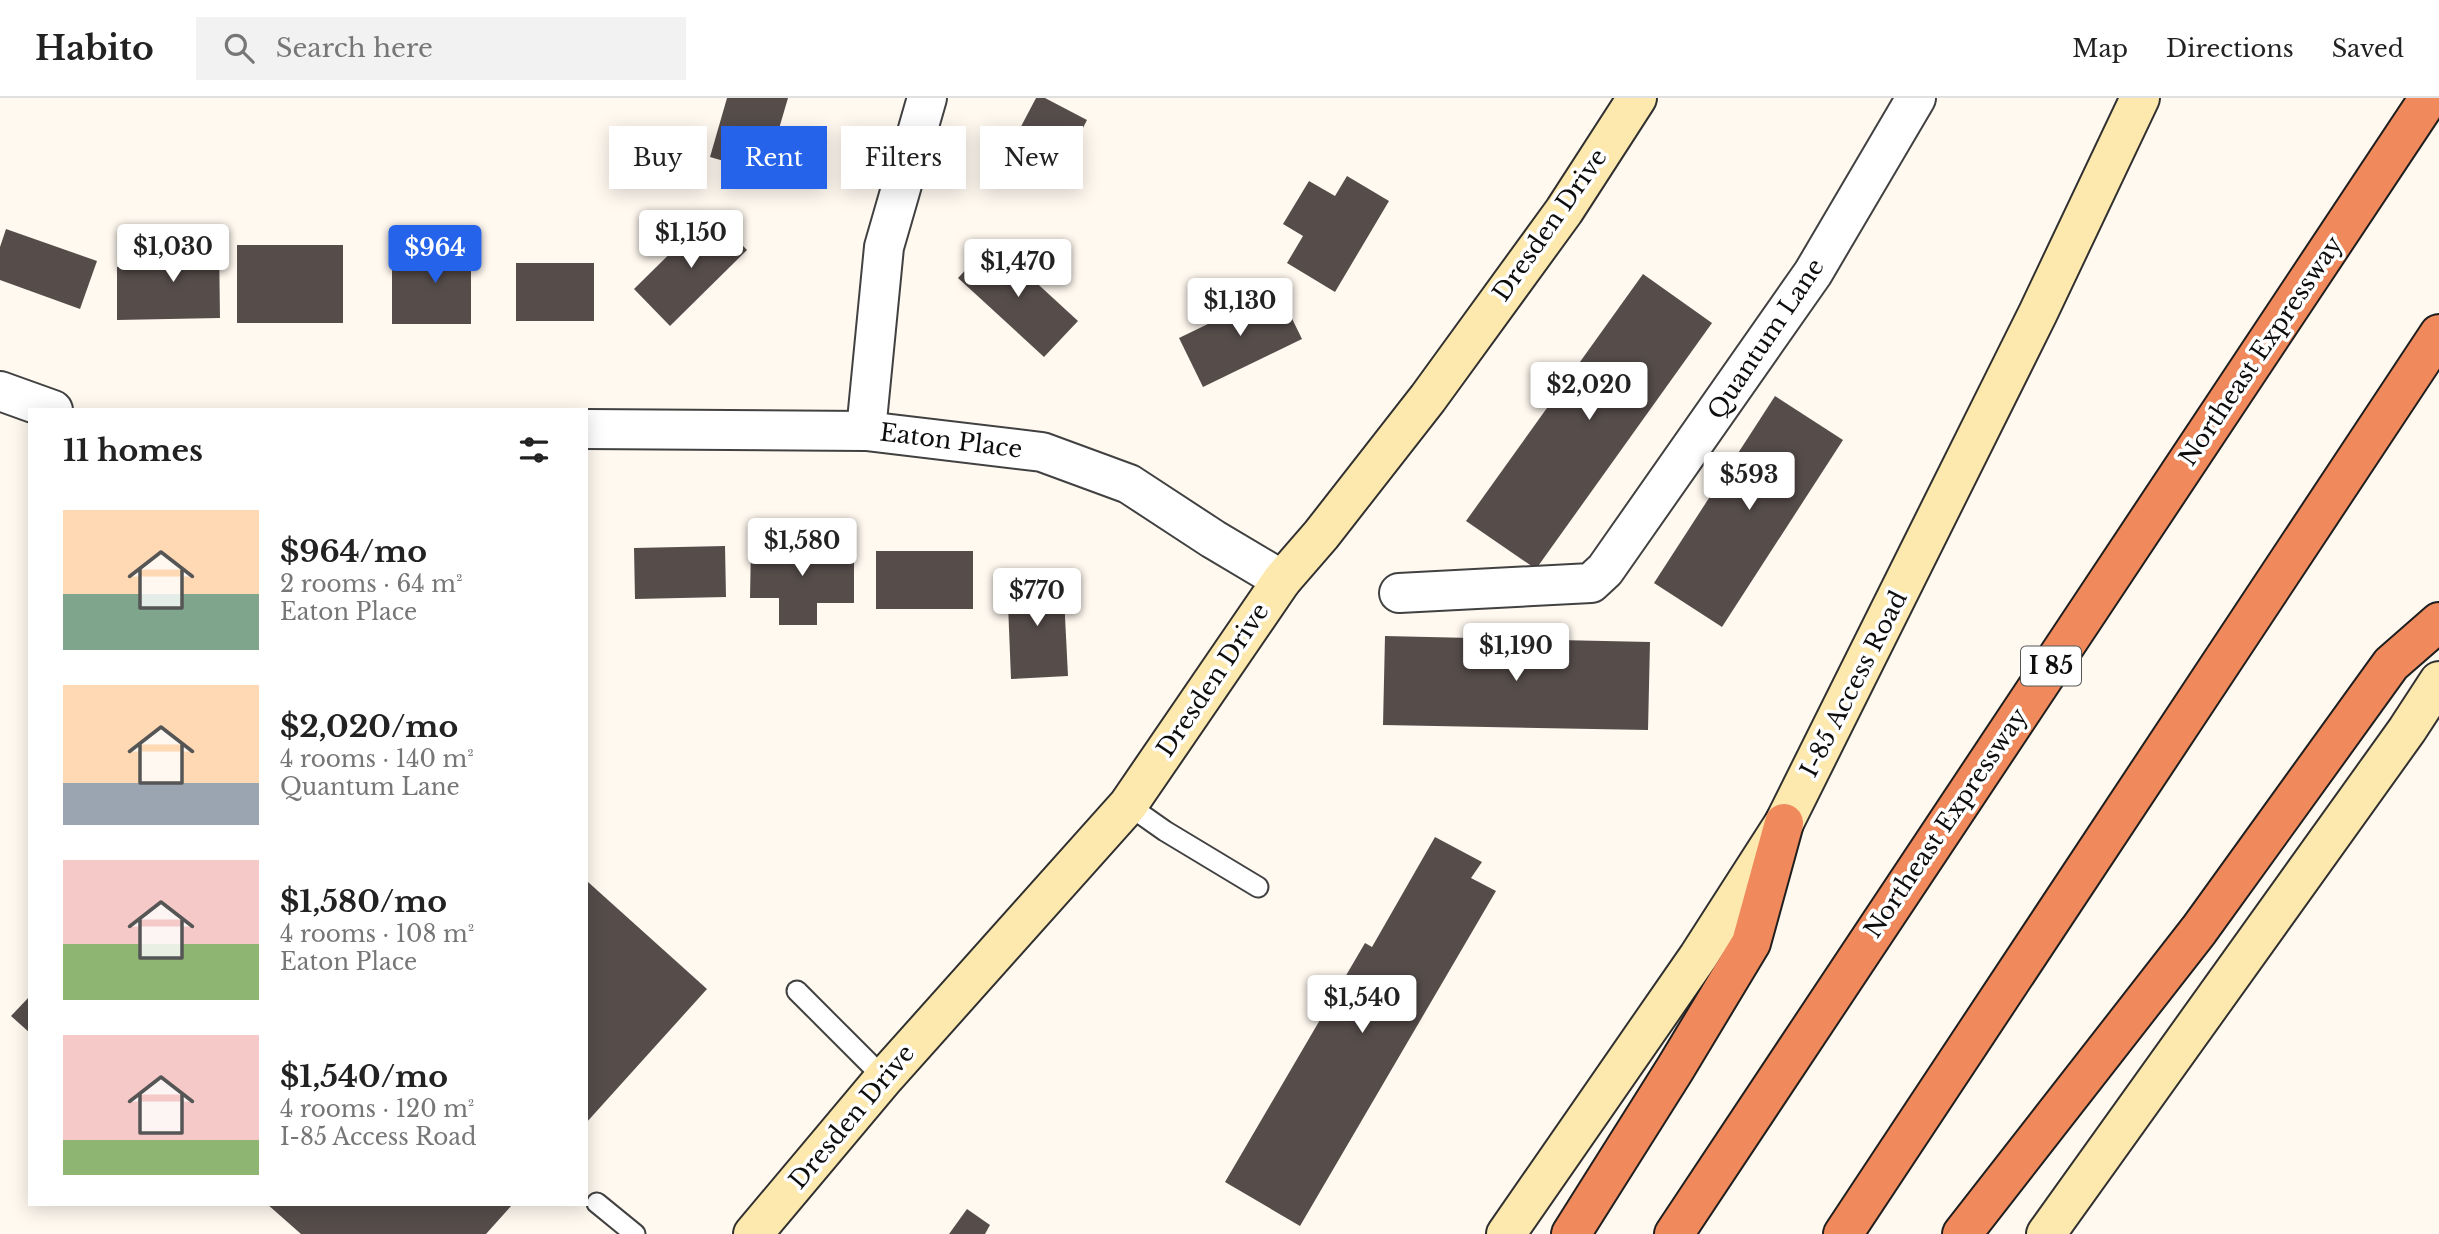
<!DOCTYPE html>
<meta charset="utf-8">
<style>
body{margin:0;font-family:"Libre Baskerville",serif;background:#f2f2f2;color:#222;height:100vh;display:flex;flex-direction:column;font-size:26px;white-space:nowrap}
*{box-sizing:border-box;margin:0}
p{font-size:23px;color:#767676}
.icon{flex:none;width:38px;height:38px;fill:none;stroke:currentColor;stroke-width:2;stroke-linecap:round;stroke-linejoin:round}
.map{position:relative;flex:1;overflow:hidden}
.panel{position:absolute;left:28px;top:310px;width:560px;height:798px;display:flex;flex-direction:column;background:#fff;border-radius:0px;box-shadow:0 4px 18px #0003}
.panel>*{flex:none}
.hud{position:absolute;left:609px;top:28px;width:665px;height:63px;display:flex;gap:14px}
.price{position:absolute;translate:-50% -60px;padding:0 16px;border-radius:7px;background:#fff;color:#222;font-size:23px;line-height:46px;filter:drop-shadow(0 2px 4px #0008)}
.price::after{content:'';position:absolute;left:50%;top:42px;width:21px;height:16px;margin-left:-10px;background:inherit;clip-path:polygon(0 0,100% 0,50% 100%)}
.price.selected{background:#2563eb;color:#fff}
ul{padding:0;list-style:none}
li{display:flex;align-items:center;gap:21px;height:175px;padding:0 35px}
li span{display:grid;place-items:center;flex:none;width:196px;height:140px;border-radius:0px;color:#555}
li>.icon{margin-inline-start:auto}
span .icon{width:84px;height:84px;fill:#fffc;stroke-width:1}
li b{font-size:30px}
h2{display:flex;justify-content:space-between;align-items:center;height:84px;padding:0 35px;font-size:30px}
.tag{padding:0 24px;border-radius:0px;background:#fff;box-shadow:0 4px 18px #0003;font-size:24px;line-height:63px}
.tag.selected{background:#2563eb;color:#fff}
header{display:flex;align-items:center;gap:42px;box-sizing:border-box;height:98px;padding:0 35px;background:#fff;border-bottom:2px solid #e0e0e0}
header strong{font-size:33px}
nav{display:flex;gap:38px;margin-inline-start:auto;font-size:24px}
.search{width:490px;height:63px;background:#f2f2f2;display:flex;align-items:center;gap:18px;box-sizing:border-box;padding:0 24px;border-radius:0px;color:#767676;font-size:26px}
.map>svg:first-child{display:block}
.building{fill:#564d4b}
.lines{fill:none;stroke-linecap:round;stroke-linejoin:round}
.lane-casing{stroke:#414141;stroke-width:23}
.street-casing{stroke:#414141;stroke-width:42}
.secondary-casing{stroke:#303030;stroke-width:42}
.highway-casing{stroke:#1f1f1f;stroke-width:42}
.lane{stroke:#fff;stroke-width:19}
.street{stroke:#fff;stroke-width:38}
.secondary{stroke:#fde8ad;stroke-width:38}
.highway{stroke:#f08a5c;stroke-width:38}
.labels{text-anchor:middle;stroke-width:7;stroke-linejoin:round;paint-order:stroke}
.shield{fill:#fff;stroke:#565656;stroke-width:2}
.shield-label{font-size:23px;font-weight:bold;fill:#0e0e0e}
.street-label{font-size:24px;fill:#0e0e0e;stroke:#fff}
</style>
<header>
<strong>Habito</strong>
<div class="search"><svg class="icon" aria-label="search" viewBox="0 0 24 24"><circle cx="10" cy="10" r="6"/><path d="M15 15l6 6"/></svg>Search here</div>
<nav><a>Map</a><a>Directions</a><a>Saved</a></nav>
</header>
<div class="map">
<svg width="2439" height="1136" viewBox="0 0 2439 1136">
<rect width="100%" height="100%" fill="#fff9f0"/>
<g class="building">
<path d="M727,0H788L766,75L710,59Z"/>
<path d="M1036,0H1045L1087,22L1057,81L1007,55Z"/>
<path d="M1347,78L1389,103L1335,194L1287,165L1303,138L1283,126L1309,83L1335,98Z"/>
<path d="M711,115L747,152L670,228L634,191Z"/>
<path d="M6,131L97,163L80,211L0,182V149Z"/>
<path d="M422,140H471V226H392V168H422Z"/>
<path d="M158,142H219L220,220L117,222V169H159Z"/>
<path d="M992,144L1078,223L1044,259L958,180Z"/>
<rect x="237" y="147" width="106" height="78"/>
<rect x="516" y="165" width="78" height="58"/>
<path d="M1643,176L1712,225L1536,471L1466,423Z"/>
<path d="M1278,192L1302,241L1203,289L1179,240Z"/>
<path d="M1775,298L1843,342L1722,529L1654,485Z"/>
<path d="M751,446L854,447V505H817V527H779V500H750Z"/>
<path d="M725,448L726,499L635,501L634,450Z"/>
<rect x="876" y="453" width="97" height="58"/>
<path d="M1063,479L1068,578L1011,581L1007,481Z"/>
<path d="M1385,538L1650,544L1648,632L1383,627Z"/>
<path d="M1435,739L1482,764L1471,780L1496,793L1300,1128L1225,1084L1365,845L1372,849Z"/>
<path d="M588,784L707,891L586,1025V786Z"/>
<path d="M30,898V935L11,918Z"/>
<path d="M267,1106H513L486,1136H301Z"/>
<path d="M967,1111L990,1127L985,1136H949Z"/>
</g>
<g class="lines">
<defs>
<g id="lane">
<path d="M1128,707L1165,733L1258,789"/>
<path d="M797,893L884,980"/>
<path d="M597,1105L635,1136"/>
</g>
<g id="street">
<path d="M0,293L53,312"/>
<path d="M586,331L866,333L1042,354L1129,386L1213,441L1282,482"/>
<path d="M866,333L884,149L927,0"/>
<path d="M1399,495L1591,485L1605,472L1813,175L1916,0"/>
</g>
<g id="secondary">
<path d="M753,1136L884,980L1128,707L1282,482L1321,437L1428,300L1564,113L1637,0"/>
<path d="M1506,1136L1698,859L1784,725L2038,215L2140,0"/>
<path d="M2046,1136L2407,632L2439,583"/>
</g>
<g id="highway">
<path d="M1571,1136L1675,971L1751,845L1784,725"/>
<path d="M1674,1136L2429,0"/>
<path d="M1843,1136L2439,236"/>
<path d="M1962,1136L2199,832L2391,566L2439,524"/>
</g>
</defs>
<use href="#lane" class="lane-casing"/>
<use href="#street" class="street-casing"/>
<use href="#secondary" class="secondary-casing"/>
<use href="#highway" class="highway-casing"/>
<use href="#lane" class="lane"/>
<use href="#street" class="street"/>
<use href="#secondary" class="secondary"/>
<use href="#highway" class="highway"/>
</g>
<g class="labels">
<rect class="shield" x="2021" y="548.5" width="60" height="39" rx="5"/>
<g class="shield-label">
<text x="2051" y="576">I 85</text>
</g>
<g class="street-label">
<text transform="translate(1550 127) rotate(-55)" y="8">Dresden Drive</text>
<text transform="translate(1766 241) rotate(-56)" y="8">Quantum Lane</text>
<text transform="translate(2261 253) rotate(-56)" y="8">Northeast Expressway</text>
<text transform="translate(951 343) rotate(7)" y="8">Eaton Place</text>
<text transform="translate(1213 582) rotate(-56)" y="8">Dresden Drive</text>
<text transform="translate(1854 586) rotate(-63)" y="8">I-85 Access Road</text>
<text transform="translate(1946 725) rotate(-56)" y="8">Northeast Expressway</text>
<text transform="translate(852 1019) rotate(-50)" y="8">Dresden Drive</text>
</g>
</g>
</svg>
<b class="price" style="left:691px;top:172px">$1,150</b>
<b class="price" style="left:173px;top:186px">$1,030</b>
<b class="price selected" style="left:435px;top:187px">$964</b>
<b class="price" style="left:1018px;top:201px">$1,470</b>
<b class="price" style="left:1240px;top:240px">$1,130</b>
<b class="price" style="left:1589px;top:324px">$2,020</b>
<b class="price" style="left:1749px;top:414px">$593</b>
<b class="price" style="left:802px;top:480px">$1,580</b>
<b class="price" style="left:1037px;top:530px">$770</b>
<b class="price" style="left:1516px;top:585px">$1,190</b>
<b class="price" style="left:1362px;top:937px">$1,540</b>
<div class="hud">
<a class="tag">Buy</a>
<a class="tag selected">Rent</a>
<a class="tag">Filters</a>
<a class="tag">New</a>
</div>
<section class="panel">
<h2>11 homes<svg class="icon" aria-label="filters" viewBox="0 0 24 24"><path d="M4 7h16M4 17h16"/><circle cx="9" cy="7" r="2"/><circle cx="15" cy="17" r="2"/></svg></h2>
<ul>
<li><span style="background:linear-gradient(#ffd9b3 60%,#7fa58c 0)"><svg class="icon" aria-label="home" viewBox="0 0 24 24"><path d="M3 11l9-7 9 7M6 9v11h12V9"/></svg></span><div><b>$964/mo</b><p>2 rooms · 64 m²</p><p>Eaton Place</p></div></li>
<li><span style="background:linear-gradient(#ffd9b3 70%,#9aa5b1 0)"><svg class="icon" aria-label="home" viewBox="0 0 24 24"><path d="M3 11l9-7 9 7M6 9v11h12V9"/></svg></span><div><b>$2,020/mo</b><p>4 rooms · 140 m²</p><p>Quantum Lane</p></div></li>
<li><span style="background:linear-gradient(#f6c9c9 60%,#8fb573 0)"><svg class="icon" aria-label="home" viewBox="0 0 24 24"><path d="M3 11l9-7 9 7M6 9v11h12V9"/></svg></span><div><b>$1,580/mo</b><p>4 rooms · 108 m²</p><p>Eaton Place</p></div></li>
<li><span style="background:linear-gradient(#f6c9c9 75%,#8fb573 0)"><svg class="icon" aria-label="home" viewBox="0 0 24 24"><path d="M3 11l9-7 9 7M6 9v11h12V9"/></svg></span><div><b>$1,540/mo</b><p>4 rooms · 120 m²</p><p>I-85 Access Road</p></div></li>
</ul>
</section>
</div>
